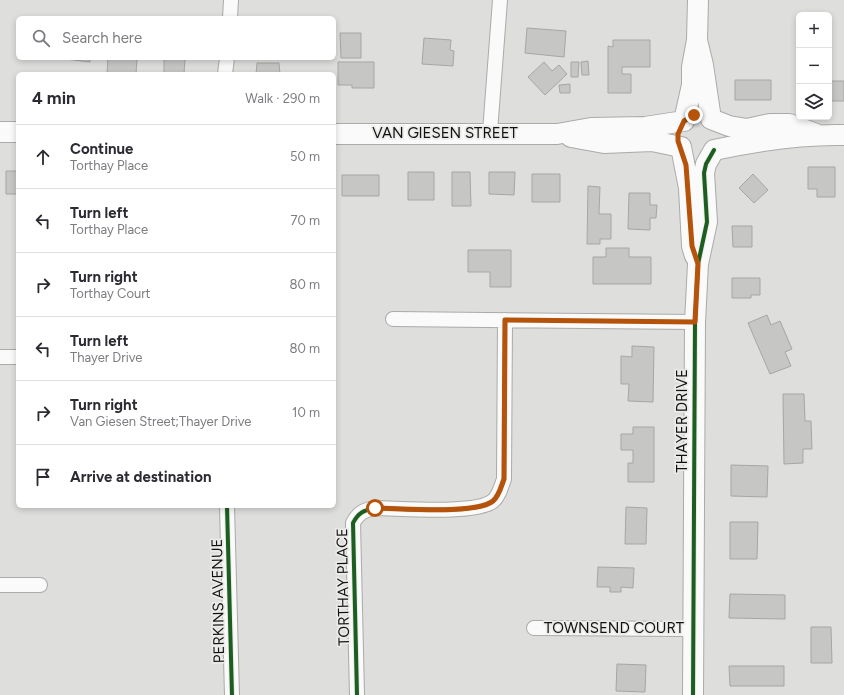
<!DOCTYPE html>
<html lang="en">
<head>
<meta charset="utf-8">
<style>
  :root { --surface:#fff; --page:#f7f7f7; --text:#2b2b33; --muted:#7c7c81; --line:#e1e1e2 }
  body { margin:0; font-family:Figtree,sans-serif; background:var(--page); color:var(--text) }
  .controls { position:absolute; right:12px; top:12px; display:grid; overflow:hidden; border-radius:6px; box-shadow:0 2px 6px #0003 }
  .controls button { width:36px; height:36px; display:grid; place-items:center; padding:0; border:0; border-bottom:1px solid var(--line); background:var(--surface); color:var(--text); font:20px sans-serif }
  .stop { position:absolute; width:12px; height:12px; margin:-9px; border:3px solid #b45309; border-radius:50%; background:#fff }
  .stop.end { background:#b45309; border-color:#fff; box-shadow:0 1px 4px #0008 }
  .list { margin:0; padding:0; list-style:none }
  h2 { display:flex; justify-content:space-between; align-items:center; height:52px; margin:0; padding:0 16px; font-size:17px }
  h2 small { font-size:13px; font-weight:400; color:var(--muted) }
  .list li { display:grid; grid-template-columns:26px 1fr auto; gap:12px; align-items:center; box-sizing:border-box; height:64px; padding:0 16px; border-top:1px solid var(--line) }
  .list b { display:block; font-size:15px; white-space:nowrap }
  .list p { margin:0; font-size:13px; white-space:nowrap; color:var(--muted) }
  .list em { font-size:13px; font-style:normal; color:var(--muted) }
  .icon { flex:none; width:22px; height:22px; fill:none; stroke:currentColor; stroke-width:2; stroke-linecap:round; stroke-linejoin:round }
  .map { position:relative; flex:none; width:844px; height:695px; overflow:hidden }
  .search { position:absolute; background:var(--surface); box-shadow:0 2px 6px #0003; left:16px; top:16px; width:320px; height:44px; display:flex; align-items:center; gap:10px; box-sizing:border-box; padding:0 14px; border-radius:6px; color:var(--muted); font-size:15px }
  .panel { position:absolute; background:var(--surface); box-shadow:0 2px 6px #0003; left:16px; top:72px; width:320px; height:436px; border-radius:6px }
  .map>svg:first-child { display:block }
  .building { fill:#c6c6c5; stroke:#a6a6a5 }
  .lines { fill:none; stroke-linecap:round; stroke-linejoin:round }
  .street-casing { stroke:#aaaaa9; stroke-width:16 }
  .secondary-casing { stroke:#aaaaa9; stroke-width:22 }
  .street { stroke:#fafafa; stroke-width:14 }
  .secondary { stroke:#fafafa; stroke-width:20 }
  .cycleway-casing { stroke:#ebece9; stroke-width:6 }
  .cycleway { stroke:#1b5e20; stroke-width:4 }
  .route { stroke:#b45309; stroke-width:5 }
  .labels { text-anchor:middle; stroke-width:3.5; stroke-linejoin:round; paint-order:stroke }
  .street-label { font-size:15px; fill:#101110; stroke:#ebece9 }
</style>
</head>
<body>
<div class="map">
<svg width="844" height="695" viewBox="0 0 844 695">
  <rect width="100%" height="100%" fill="#dededd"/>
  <path class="building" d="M527,28L566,31L564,57L525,53Z
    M340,33H361V58H341Z
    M424,38L451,40L450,50L454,51L453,66L422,64Z
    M613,40H650V67H622V74H631V93H608V46L613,47Z
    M57,58H90V62Z
    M108,58H137L136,74H107Z
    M164,58H185L184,74H164Z
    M588,61L589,75H582L581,62Z
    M338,62H374V88H352V85H338Z
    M544,62L552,71L559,65L567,74L545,95L528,77Z
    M571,62H579L578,77H571Z
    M257,63H279L280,74H256Z
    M735,80H771V100H735Z
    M829,81H844V101H829Z
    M570,84V93H560L559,85Z
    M808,167H835V197H817V189H808Z
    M6,171H18V194H6Z
    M408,172H434V200H408Z
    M452,172H470L471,206H452Z
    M489,172H515L514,195L489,194Z
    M532,174H560V202H532Z
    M753,174L768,190L754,203L739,188Z
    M342,175H379V196H342Z
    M588,186L600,187L599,214H611V239H600V244H587Z
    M629,193H650V205H657L656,218H650V230L628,229Z
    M732,226H752V247H733Z
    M606,248H629V257H651V284H593V257H606Z
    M468,250H511V287H490V272H468Z
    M732,278H760V295H751V298H732Z
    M767,315L771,325L780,321L792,349L785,352L791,366L770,374L748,323Z
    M632,346L654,347L653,402L628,401L629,384H621V356L632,357Z
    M783,394H804L805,421H811L812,449H803V463L784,464Z
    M633,427H654V482H628V463H633V450H621V434H633Z
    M731,465L768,466L767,497L731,496Z
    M626,507L647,508L646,544H625Z
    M730,522H758L757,559H730Z
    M598,567L634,568L633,588L621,587V592H610V587H597Z
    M730,594L785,595V619L729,618Z
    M811,627H831L832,663H811Z
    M617,664L646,665L645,692L616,691Z
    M729,666H784V686H730Z"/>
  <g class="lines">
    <g class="street-casing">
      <path id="street" d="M230,18L231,0
        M225,74L227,58
        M490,132L500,0
        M393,319L695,322
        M0,357H18
        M227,506L232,695
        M0,585H40
        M534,628L693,629
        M357,695L353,523C358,513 364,510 375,508C399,508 476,515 493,501C499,496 501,487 504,479L505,320"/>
    </g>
    <g class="secondary-casing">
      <path id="secondary" d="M697,40L703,65L711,119L729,126L747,129L770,124H789L816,134
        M684,121L692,85V67L697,40L698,0
        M0,132H18
        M334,134H557L591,128L645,127L684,121
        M571,137L604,143L652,141L681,147L689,188L692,246L695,256
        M714,150C756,141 800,134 844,135
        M693,695L695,322L698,264L707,222L704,173L706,164L714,150"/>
    </g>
    <use href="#street" class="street"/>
    <use href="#secondary" class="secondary"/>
    <g class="cycleway-casing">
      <path id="cycleway" d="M227,506L232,695
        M357,695L353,523C358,513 364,510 375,508C399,508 476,515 493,501C499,496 501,487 504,479L505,320
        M693,695L695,322L698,264L707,222L704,173L706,164L714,150"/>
    </g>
    <use href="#cycleway" class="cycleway"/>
  </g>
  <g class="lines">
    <path class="route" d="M375,508C399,508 476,515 493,501C499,496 501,487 504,479L505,320L695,322L698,264L692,246L686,165L678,141V134L684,121L694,115"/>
  </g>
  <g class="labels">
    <g class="street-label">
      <text x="445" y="138">VAN GIESEN STREET</text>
      <text transform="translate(682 421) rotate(-90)" y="5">THAYER DRIVE</text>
      <text transform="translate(343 587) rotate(-91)" y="5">TORTHAY PLACE</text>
      <text transform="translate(218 601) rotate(-91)" y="5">PERKINS AVENUE</text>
      <text x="614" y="633">TOWNSEND COURT</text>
    </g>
  </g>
</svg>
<div class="controls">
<button>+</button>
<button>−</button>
<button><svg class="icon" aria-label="layers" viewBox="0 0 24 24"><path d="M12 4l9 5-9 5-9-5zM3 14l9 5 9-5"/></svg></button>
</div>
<div class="stop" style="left:375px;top:508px"></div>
<div class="stop end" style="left:694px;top:115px"></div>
<div class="search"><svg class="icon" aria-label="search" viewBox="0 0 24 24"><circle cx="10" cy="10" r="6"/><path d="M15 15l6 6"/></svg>Search here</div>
<section class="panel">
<h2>4 min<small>Walk · 290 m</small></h2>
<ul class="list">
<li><svg class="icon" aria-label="ahead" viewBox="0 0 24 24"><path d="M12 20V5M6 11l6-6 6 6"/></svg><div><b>Continue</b><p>Torthay Place</p></div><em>50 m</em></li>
<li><svg class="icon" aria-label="left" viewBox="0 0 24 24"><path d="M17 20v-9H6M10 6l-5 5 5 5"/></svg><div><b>Turn left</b><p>Torthay Place</p></div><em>70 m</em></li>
<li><svg class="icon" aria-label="right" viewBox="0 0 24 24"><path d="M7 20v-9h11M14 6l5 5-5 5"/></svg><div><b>Turn right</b><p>Torthay Court</p></div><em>80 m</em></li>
<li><svg class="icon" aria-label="left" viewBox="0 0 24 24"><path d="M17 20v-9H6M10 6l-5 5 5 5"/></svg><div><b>Turn left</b><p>Thayer Drive</p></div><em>80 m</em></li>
<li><svg class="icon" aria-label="right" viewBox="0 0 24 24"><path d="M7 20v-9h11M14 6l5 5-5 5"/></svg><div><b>Turn right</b><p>Van Giesen Street;Thayer Drive</p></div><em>10 m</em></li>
<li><svg class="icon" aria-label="arrive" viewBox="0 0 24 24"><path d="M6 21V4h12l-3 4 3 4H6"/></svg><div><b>Arrive at destination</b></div></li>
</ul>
</section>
</div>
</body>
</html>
